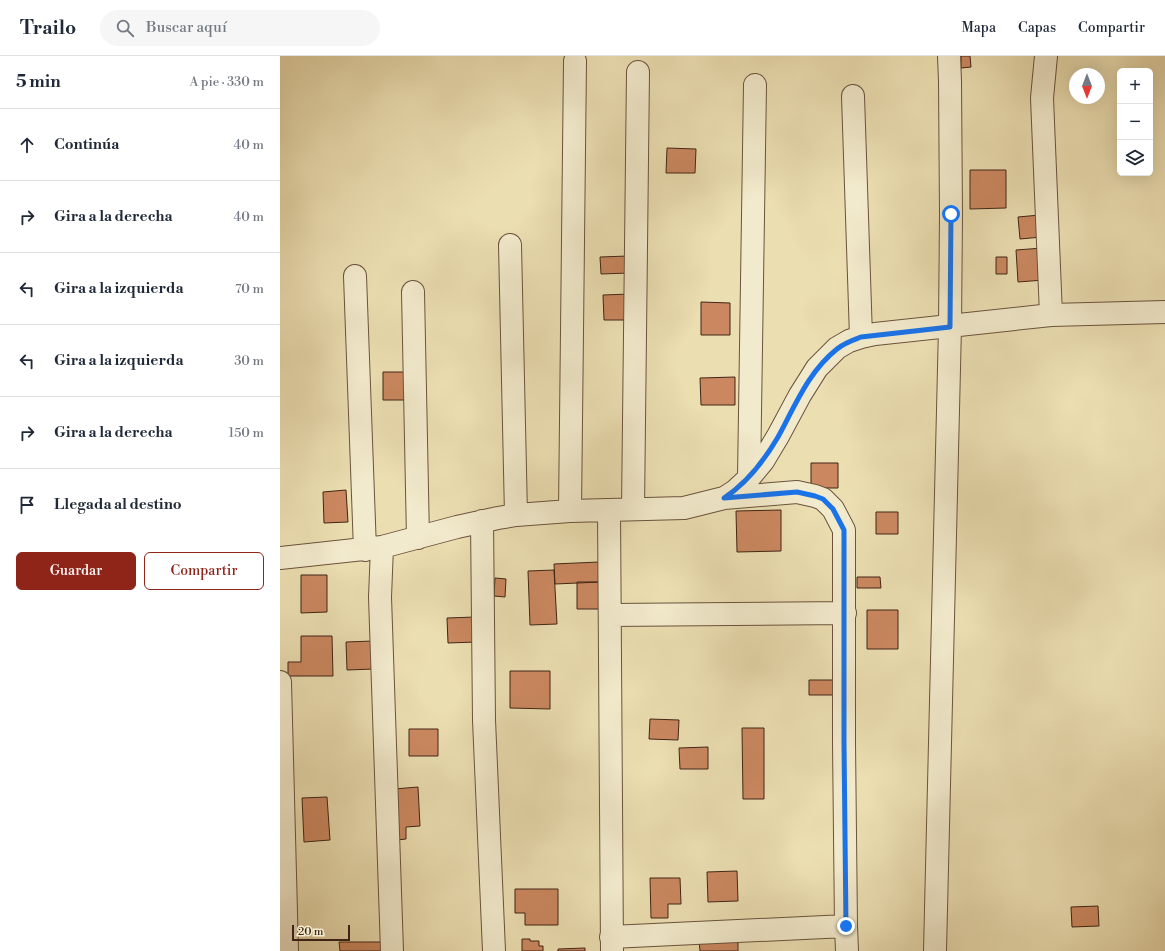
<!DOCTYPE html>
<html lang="es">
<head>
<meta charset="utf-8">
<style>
  :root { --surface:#fff; --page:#f6f6f7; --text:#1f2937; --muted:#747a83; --line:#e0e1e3; --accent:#8f2418 }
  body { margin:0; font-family:"Libre Bodoni",serif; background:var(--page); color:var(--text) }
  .controls { position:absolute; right:12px; top:12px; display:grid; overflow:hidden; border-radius:6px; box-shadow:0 4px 16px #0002 }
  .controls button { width:36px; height:36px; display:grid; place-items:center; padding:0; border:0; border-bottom:1px solid var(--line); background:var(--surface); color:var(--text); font:20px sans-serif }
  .compass { position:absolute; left:789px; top:12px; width:36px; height:36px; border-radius:50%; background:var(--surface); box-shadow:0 4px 16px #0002; rotate:180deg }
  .scale { position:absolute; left:12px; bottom:10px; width:58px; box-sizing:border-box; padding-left:4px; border:2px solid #402516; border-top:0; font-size:11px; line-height:14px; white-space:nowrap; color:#402516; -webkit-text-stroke:3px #f2eacc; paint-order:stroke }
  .stop { position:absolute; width:12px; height:12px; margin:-9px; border:3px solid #1a73e8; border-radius:50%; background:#fff }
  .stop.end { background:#1a73e8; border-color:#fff; box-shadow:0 1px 4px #0008 }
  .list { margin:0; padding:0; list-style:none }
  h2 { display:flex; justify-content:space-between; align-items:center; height:52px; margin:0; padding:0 16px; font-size:17px }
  h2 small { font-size:13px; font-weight:400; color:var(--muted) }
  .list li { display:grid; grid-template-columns:26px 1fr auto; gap:12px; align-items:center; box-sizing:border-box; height:72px; padding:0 16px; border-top:1px solid var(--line) }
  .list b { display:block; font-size:15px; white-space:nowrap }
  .list em { font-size:13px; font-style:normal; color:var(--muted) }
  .actions { display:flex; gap:8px; padding:12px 16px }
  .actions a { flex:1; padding:9px 0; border:1px solid var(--accent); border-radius:6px; text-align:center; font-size:14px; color:var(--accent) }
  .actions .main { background:var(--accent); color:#fff }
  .icon { flex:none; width:22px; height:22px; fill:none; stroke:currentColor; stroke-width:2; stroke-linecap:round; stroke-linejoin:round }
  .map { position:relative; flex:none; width:885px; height:895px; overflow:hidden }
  header { display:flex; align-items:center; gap:24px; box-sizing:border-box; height:56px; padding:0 20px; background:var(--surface); border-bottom:1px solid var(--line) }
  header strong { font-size:19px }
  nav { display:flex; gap:22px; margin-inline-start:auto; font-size:14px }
  .search { width:280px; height:36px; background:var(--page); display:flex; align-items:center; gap:10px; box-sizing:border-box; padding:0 14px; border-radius:22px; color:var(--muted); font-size:15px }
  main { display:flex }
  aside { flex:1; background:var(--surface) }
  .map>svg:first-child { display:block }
  .building { fill:#cb8860; stroke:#402516 }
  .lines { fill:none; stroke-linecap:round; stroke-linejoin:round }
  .minor-casing { stroke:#6b533d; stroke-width:24 }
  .minor { stroke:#f2eacc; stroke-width:22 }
  .route { stroke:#1a73e8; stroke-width:5 }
</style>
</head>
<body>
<header>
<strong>Trailo</strong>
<div class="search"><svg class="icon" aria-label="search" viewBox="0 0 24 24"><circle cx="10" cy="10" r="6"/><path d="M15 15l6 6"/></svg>Buscar aquí</div>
<nav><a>Mapa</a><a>Capas</a><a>Compartir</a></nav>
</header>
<main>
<aside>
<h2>5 min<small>A pie · 330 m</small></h2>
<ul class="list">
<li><svg class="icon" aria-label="ahead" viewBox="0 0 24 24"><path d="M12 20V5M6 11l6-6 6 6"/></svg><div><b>Continúa</b></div><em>40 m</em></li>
<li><svg class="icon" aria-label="right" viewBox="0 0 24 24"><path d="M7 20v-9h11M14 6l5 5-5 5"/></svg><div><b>Gira a la derecha</b></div><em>40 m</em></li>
<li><svg class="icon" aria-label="left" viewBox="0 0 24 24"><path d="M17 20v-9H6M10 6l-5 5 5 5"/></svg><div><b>Gira a la izquierda</b></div><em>70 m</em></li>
<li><svg class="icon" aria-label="left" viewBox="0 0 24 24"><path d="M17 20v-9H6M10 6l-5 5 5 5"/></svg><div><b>Gira a la izquierda</b></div><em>30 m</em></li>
<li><svg class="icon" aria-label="right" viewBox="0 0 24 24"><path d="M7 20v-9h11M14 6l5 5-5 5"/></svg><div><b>Gira a la derecha</b></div><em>150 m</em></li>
<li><svg class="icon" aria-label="arrive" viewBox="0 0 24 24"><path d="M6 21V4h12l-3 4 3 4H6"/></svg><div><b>Llegada al destino</b></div></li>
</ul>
<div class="actions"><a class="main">Guardar</a><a>Compartir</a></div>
</aside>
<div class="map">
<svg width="885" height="895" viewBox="0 0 885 895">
  <rect width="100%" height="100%" fill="#ebdeb1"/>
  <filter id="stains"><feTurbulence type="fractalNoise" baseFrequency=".005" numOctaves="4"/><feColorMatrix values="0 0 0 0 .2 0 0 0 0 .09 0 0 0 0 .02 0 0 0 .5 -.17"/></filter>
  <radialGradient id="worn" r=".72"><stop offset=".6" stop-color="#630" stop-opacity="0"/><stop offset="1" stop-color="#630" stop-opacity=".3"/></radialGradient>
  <path class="building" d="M681,0H690L691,11L681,12Z
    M387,92L416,93L415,117H386Z
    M690,114H726V152L690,153Z
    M760,159L762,181L740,183L738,161Z
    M763,192L764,224L738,226L736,194Z
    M348,200L349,217L321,218L320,201Z
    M716,201H727V218H716Z
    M350,238L351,264H324L323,239Z
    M421,246L450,247V279H421Z
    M103,316H132V344H103Z
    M455,321V349H421L420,322Z
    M531,407H558V432H531Z
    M66,434L68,466L44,467L43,436Z
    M501,454V495L457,496L456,455Z
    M596,456H618V478H596Z
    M319,506L320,526L275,528L274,508Z
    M274,514L277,568L250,569L248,515Z
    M21,519H47V556L21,557Z
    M577,521H600L601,532H577Z
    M215,522L226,523L225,541L214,540Z
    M297,526H320V553H297Z
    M587,554H618V593H587Z
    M195,561L196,586L168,587L167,562Z
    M21,580H52L53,620H8V606H21Z
    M93,585L94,613L67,614L66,586Z
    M230,615H270V653L230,652Z
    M529,624H557V639H529Z
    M370,663L399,664L398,684L369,683Z
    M462,672H484V743H463Z
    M129,673H158V700H129Z
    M428,691V713H400L399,692Z
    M138,731L140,770L126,771V783L117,784L114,733Z
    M47,741L50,784L24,786L22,742Z
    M457,815L458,845L428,846L427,816Z
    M370,822H400L401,848H388V862H371Z
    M235,833H278V869H245V857H235Z
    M818,850L819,870L792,871L791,851Z
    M242,883H250V885H259V890H263V895H242Z
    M458,883V895H420L419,885Z
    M59,886H102V895H60Z
    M305,892V895H278V893Z"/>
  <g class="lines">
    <g class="minor-casing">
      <path id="minor" d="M766,0L762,42L771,259
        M573,40L581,281
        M230,189L236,459
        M75,220L85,494
        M133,236L138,482
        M469,422L475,29
        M353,453L358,16
        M290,455L295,5
        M329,455L332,895
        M202,465L204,664L214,895
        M102,491L100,541L112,895
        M0,502L102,491L177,471L218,462L236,459L290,455L404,452L444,442L455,435L469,422L483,405L498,380L520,339L537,312L557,292L569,285L581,281L595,278L771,259L885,256
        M330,559L565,557
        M0,626L7,895
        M566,870L567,895
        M331,881L566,870L564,687V474L553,453L543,443L535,440L517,436L444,442
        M655,895L670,271L671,158L670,25L669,0"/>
    </g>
    <use href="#minor" class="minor"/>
  </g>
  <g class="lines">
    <path class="route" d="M566,870L564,687V474L553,453L543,443L535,440L517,436L444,442C467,427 484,405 498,381C515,350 528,316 557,293C564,287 573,284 581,281L670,271L671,158"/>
  </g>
  <rect width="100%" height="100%" filter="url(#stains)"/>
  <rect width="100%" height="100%" fill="url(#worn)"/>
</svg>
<div class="controls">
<button>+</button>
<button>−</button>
<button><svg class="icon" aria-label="layers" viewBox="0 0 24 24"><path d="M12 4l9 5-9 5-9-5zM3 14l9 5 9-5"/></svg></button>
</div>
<svg class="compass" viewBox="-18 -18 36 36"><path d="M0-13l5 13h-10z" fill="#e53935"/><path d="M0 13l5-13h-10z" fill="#747a83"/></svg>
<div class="scale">20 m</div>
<div class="stop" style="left:671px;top:158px"></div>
<div class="stop end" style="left:566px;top:870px"></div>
</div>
</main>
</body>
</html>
